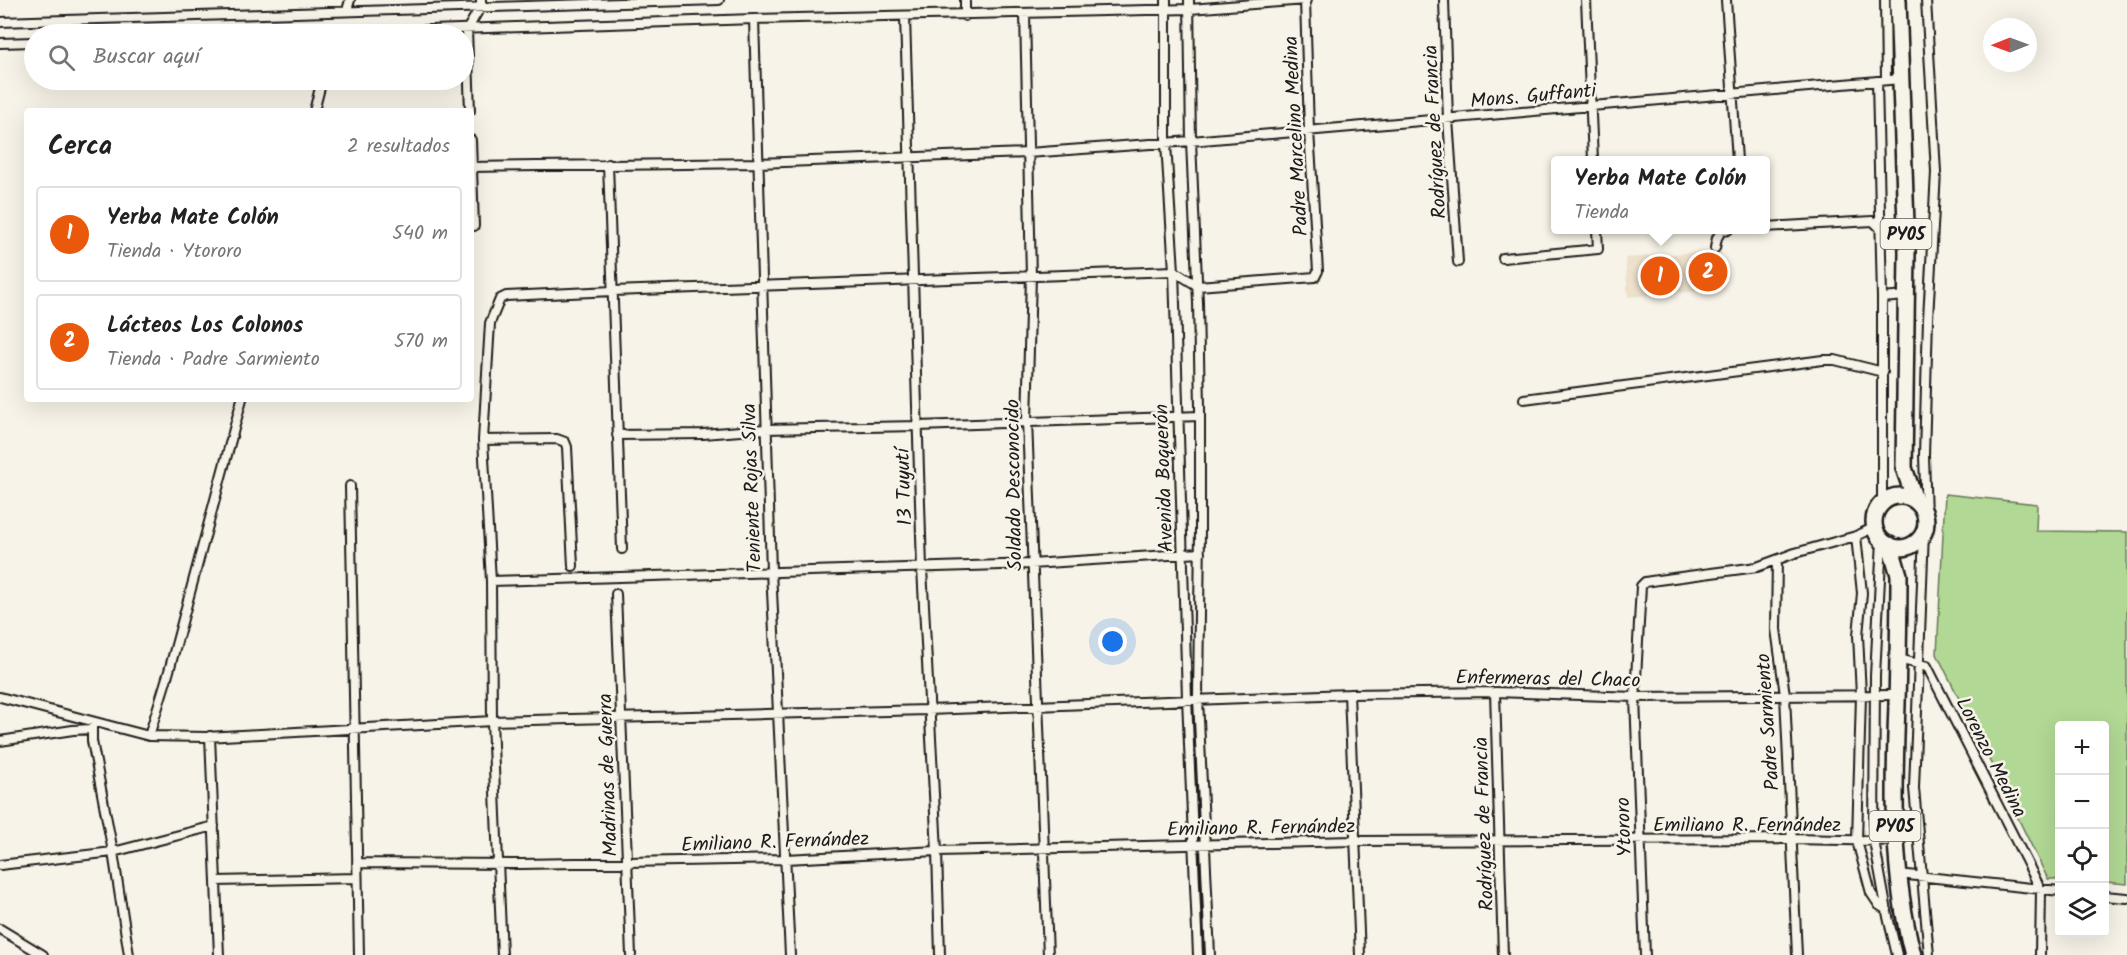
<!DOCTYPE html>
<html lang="es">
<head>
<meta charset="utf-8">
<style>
  :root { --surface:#fff; --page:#f2f2f2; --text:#222; --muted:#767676; --line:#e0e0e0; --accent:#ea580c }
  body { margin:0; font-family:Kalam,sans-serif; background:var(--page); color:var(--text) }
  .controls { position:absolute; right:18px; bottom:18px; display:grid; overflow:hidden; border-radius:6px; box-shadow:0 6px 24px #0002 }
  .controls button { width:54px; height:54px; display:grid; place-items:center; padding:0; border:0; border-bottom:2px solid var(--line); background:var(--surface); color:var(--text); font:30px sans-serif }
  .compass { position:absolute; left:1983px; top:18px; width:54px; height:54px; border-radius:50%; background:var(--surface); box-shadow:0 6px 24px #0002; rotate:269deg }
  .you { position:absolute; left:1113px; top:642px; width:21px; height:21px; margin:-15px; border:4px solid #fff; border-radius:50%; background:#1a73e8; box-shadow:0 0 0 9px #1a73e833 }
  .badge { display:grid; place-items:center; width:39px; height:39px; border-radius:50%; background:var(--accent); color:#fff; font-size:20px; font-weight:700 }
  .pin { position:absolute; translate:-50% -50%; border:3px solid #fff; box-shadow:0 2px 6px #0006 }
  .popup { position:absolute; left:1551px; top:156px; width:219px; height:78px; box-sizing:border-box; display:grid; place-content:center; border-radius:6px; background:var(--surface); filter:drop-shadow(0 2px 4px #0005); font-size:20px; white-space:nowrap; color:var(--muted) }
  .popup b { font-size:22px; color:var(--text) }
  .popup::after { content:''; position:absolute; left:50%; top:100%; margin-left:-12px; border:12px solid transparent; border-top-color:var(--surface) }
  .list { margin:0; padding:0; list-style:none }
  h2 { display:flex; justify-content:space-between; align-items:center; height:78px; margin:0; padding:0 24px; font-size:26px }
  h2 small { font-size:20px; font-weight:400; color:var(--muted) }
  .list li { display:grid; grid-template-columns:39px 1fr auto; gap:18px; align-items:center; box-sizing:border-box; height:96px; margin:0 12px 12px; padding:0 12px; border:2px solid var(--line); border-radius:6px }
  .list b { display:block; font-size:22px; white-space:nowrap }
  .list p { margin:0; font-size:20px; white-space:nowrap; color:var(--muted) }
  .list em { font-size:20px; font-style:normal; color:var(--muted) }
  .icon { flex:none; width:33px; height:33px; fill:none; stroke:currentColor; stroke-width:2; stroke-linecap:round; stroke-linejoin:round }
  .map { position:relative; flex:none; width:2127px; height:955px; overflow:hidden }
  .search { position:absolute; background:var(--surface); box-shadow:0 6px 24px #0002; left:24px; top:24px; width:450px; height:66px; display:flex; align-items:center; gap:15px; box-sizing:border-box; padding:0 21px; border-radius:33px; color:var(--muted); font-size:22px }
  .panel { position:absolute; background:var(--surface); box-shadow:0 6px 24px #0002; left:24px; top:108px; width:450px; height:294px; border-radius:6px }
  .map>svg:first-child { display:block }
  .built { fill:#ede1cc }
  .green { fill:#b1d894; stroke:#667a58; stroke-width:1.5 }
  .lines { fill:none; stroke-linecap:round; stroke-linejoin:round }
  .street-casing { stroke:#1c1c1c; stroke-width:12 }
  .highway-casing { stroke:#1c1c1c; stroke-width:20 }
  .street { stroke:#f7f3e8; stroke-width:8 }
  .highway { stroke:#f7f3e8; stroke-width:15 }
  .labels { text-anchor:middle; stroke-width:5; stroke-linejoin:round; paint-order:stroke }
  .shield { fill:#f7f3e8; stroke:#5e5c59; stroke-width:1.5 }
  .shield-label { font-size:18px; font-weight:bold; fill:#1c1c1c }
  .street-label { font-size:20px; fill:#1c1c1c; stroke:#f7f3e8 }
</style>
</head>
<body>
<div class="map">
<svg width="2127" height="955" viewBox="0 0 2127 955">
  <rect width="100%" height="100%" fill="#f7f3e8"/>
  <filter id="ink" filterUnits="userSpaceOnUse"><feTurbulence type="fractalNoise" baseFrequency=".0167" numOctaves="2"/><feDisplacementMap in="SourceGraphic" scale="12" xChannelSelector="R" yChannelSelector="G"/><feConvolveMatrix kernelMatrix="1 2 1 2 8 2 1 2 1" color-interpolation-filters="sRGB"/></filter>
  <g filter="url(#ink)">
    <path class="built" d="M1721,250L1724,289L1628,297L1625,258Z"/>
    <path class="green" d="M1945,494L2037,504L2036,531L2127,532V884L2105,882L2104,726H2060L2059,879H2048L1937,654Z"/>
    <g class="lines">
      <g class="street-casing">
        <path id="street" d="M965,0V16
          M1166,0V143L1174,271L1187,698L1198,955
          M1189,0L1191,141L1198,303L1200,407V529L1198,698L1210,955
          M1444,0L1448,119L1458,262
          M1586,0L1593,160
          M1726,0L1737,160
          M1885,0L1886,80
          M348,7L350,0
          M1025,14L1031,276L1027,421L1048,955
          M905,17L922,568L937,851L940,955
          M754,19L771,571L790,955
          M0,22L719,0
          M314,34L754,19L1190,9L1306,0
          M0,43L34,42
          M1877,81L1882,298V503
          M314,111L322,80
          M470,111L467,30L481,6V0
          M471,140L474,226
          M608,164L622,549
          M471,167L758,163L1028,153L1191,141L1901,79
          M1765,227L1873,221L1879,227
          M1715,248L1717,238L1721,231L1728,230
          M1503,258L1598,249L1597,230
          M1882,298L1906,296
          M1524,399L1823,360H1835L1883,372
          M617,435L703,434L765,429L918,426L1200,416
          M483,440L557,439L565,442L567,447L573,566
          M350,486L359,955
          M1926,517L1924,455L1928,319L1936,172L1926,0
          M1924,532L1914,788L1929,955
          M1856,536L1862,593L1858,635L1861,695L1857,841L1871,893L1879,905L1887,910
          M1882,540L1875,676L1874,841L1888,917L1897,955
          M1777,560L1776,629L1785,695L1797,955
          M491,581L1031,564L1200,553
          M616,594L631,955
          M1898,659L1927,666L2041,890L2040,955
          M1495,692L1503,955
          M1349,694L1360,955
          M0,697L149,736L206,737L492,721L491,581L483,440L490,323L500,299L506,296L613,291L1174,271L1198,286L1315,277L1318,271L1309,131L1305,0
          M92,722V741L113,852L129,955
          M149,736L169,671L242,399
          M210,736L219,955
          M0,741L73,730L91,729
          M357,863L522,864L786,859L937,851L1354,841L1791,839L1895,841
          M0,865L113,852L214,826
          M1898,874L2060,891
          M216,881L357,878
          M2104,896L2127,898
          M0,929L43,955
          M502,955L492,721L928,710L1349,694L1495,692L1635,697L1897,695
          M1645,955L1635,697L1641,586L1645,582L1658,580L1757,567L1795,553L1856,536L1875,527"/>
      </g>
      <g class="highway-casing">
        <path id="highway" d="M1898,0L1907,252L1904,468L1915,500
          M1874 522a26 26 0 1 1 52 0a26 26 0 1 1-52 0Z
          M1890,545L1899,575C1899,618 1898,661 1897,704C1894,789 1891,872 1913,955"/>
      </g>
      <use href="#street" class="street"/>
      <use href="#highway" class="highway"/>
    </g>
  </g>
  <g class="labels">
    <g class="shield">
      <rect x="1880.5" y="219" width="51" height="30" rx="4.5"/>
      <rect x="1869.5" y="811" width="51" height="30" rx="4.5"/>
    </g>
    <g class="shield-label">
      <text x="1906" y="240">PY05</text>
      <text x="1895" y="832">PY05</text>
    </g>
    <g class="street-label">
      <text transform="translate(1533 95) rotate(-5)" y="7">Mons. Guffanti</text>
      <text transform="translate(1434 132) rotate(-93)" y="7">Rodríguez de Francia</text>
      <text transform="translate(1295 136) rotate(-93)" y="7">Padre Marcelino Medina</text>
      <text transform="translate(1163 478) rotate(-92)" y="7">Avenida Boquerón</text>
      <text transform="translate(1013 485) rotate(-91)" y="7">Soldado Desconocido</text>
      <text transform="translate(903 487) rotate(-92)" y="7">13 Tuyutí</text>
      <text transform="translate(751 488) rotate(-92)" y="7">Teniente Rojas Silva</text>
      <text transform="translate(1548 678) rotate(1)" y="7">Enfermeras del Chaco</text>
      <text transform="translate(1767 722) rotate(-94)" y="7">Padre Sarmiento</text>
      <text transform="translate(1992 757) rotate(63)" y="7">Lorenzo Medina</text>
      <text transform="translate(607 775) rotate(-92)" y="7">Madrinas de Guerra</text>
      <text transform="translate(1483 824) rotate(-92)" y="7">Rodríguez de Francia</text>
      <text x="1747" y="831">Emiliano R. Fernández</text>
      <text transform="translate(1261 827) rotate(-1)" y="7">Emiliano R. Fernández</text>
      <text transform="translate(1623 827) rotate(-92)" y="7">Ytororo</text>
      <text transform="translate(775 841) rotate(-2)" y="7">Emiliano R. Fernández</text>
    </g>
  </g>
</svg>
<div class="controls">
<button>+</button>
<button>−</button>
<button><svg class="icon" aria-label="locate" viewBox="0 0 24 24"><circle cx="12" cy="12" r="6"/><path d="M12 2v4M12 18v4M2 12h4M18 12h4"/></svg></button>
<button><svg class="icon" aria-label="layers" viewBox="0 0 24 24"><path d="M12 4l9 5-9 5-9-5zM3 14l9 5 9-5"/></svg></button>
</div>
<svg class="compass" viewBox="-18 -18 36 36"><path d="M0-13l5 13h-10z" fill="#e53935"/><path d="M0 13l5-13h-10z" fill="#767676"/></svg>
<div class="you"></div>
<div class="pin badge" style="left:1660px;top:276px">1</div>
<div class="popup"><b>Yerba Mate Colón</b>Tienda</div>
<div class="pin badge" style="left:1708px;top:272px">2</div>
<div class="search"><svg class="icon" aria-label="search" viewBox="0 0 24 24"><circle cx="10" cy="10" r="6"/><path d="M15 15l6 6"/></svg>Buscar aquí</div>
<section class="panel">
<h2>Cerca<small>2 resultados</small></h2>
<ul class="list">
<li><span class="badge">1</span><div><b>Yerba Mate Colón</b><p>Tienda · Ytororo</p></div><em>540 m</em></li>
<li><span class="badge">2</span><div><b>Lácteos Los Colonos</b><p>Tienda · Padre Sarmiento</p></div><em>570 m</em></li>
</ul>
</section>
</div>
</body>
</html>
